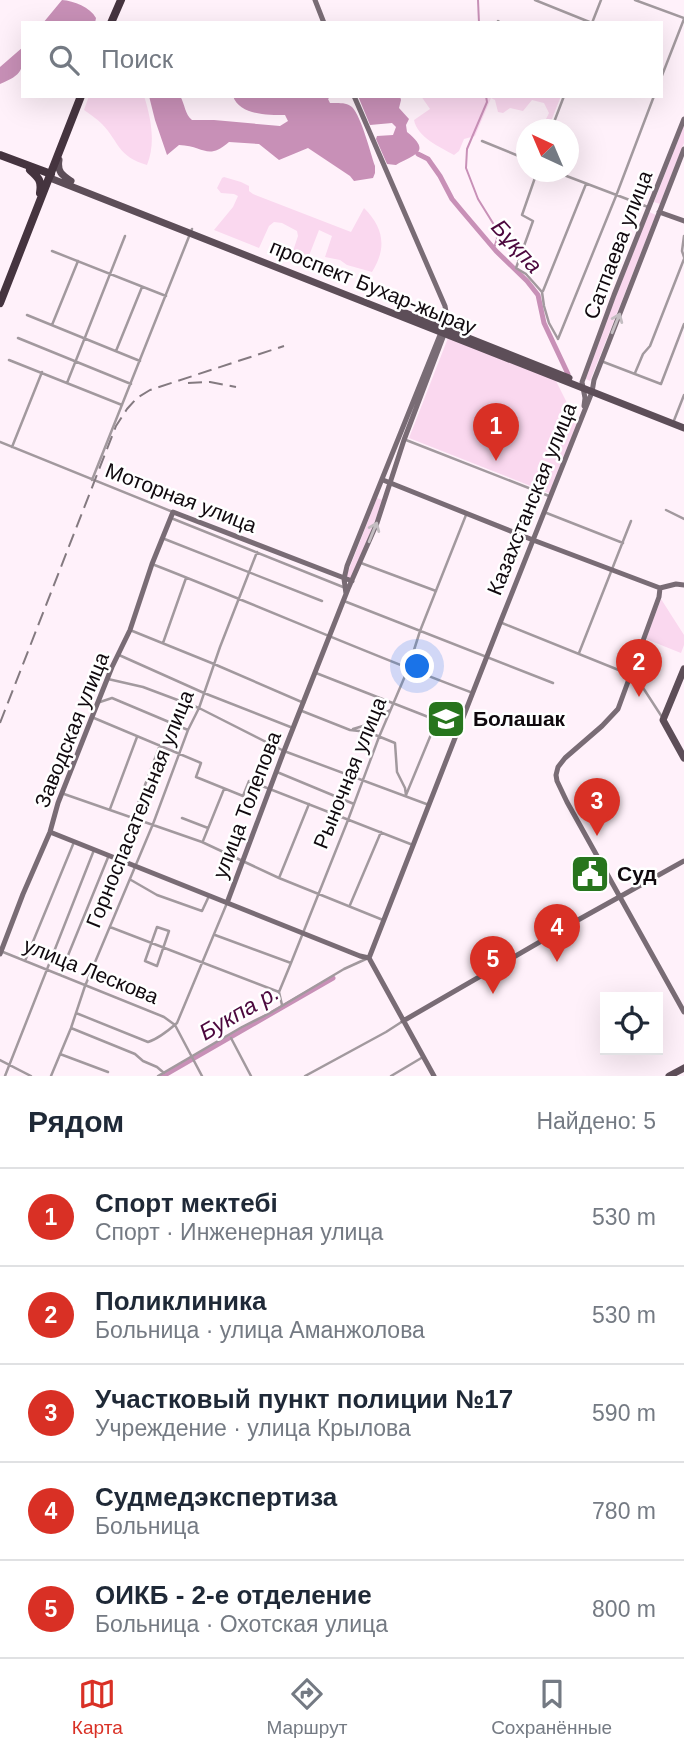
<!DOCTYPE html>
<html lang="ru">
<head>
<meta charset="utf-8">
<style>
  :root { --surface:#fff; --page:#f6f6f7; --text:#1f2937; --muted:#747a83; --line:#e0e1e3; --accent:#d93025 }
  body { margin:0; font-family:Arial,sans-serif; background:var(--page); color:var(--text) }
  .controls { position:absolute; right:21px; bottom:21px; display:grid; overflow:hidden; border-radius:0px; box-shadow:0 7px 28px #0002 }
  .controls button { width:63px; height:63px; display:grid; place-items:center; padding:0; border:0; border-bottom:2px solid var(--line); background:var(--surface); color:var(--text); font:35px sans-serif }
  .compass { position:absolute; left:516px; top:119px; width:63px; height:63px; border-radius:50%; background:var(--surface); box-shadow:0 7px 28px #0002; rotate:316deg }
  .you { position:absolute; left:418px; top:667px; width:24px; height:24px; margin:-18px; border:5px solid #fff; border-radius:50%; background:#1a73e8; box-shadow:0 0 0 10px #1a73e833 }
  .badge { display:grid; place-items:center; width:46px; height:46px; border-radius:50%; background:var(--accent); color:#fff; font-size:23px; font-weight:700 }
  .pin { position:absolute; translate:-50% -58px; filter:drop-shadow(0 2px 4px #0008) }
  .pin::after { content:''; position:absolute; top:37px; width:24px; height:21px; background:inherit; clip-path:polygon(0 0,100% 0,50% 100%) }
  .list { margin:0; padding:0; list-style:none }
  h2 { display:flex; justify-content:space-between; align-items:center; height:91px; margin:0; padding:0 28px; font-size:30px }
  h2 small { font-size:23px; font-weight:400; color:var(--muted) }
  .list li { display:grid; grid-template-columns:46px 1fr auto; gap:21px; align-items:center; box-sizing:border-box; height:98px; padding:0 28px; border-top:2px solid var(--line) }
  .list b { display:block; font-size:26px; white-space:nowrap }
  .list p { margin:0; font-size:23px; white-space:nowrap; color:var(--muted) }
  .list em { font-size:23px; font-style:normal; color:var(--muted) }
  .icon { flex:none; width:38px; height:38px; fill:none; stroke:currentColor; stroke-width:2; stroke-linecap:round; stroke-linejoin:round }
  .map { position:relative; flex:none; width:684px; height:1076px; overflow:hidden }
  .search { position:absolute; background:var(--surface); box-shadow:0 7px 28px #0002; left:21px; right:21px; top:21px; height:77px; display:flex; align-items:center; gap:18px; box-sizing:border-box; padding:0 24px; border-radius:0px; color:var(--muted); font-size:26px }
  .sheet { height:581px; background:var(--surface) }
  nav { display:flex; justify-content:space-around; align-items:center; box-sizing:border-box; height:98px; border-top:2px solid var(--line); background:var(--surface); font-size:19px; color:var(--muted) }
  nav a { display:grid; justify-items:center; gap:4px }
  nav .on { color:var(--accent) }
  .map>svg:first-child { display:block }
  .green { fill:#fad8ef }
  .water { fill:#c890b7 }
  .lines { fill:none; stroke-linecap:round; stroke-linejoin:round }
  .stream { stroke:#c890b7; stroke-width:2 }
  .river { stroke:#c890b7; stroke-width:5 }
  .street { stroke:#a2999e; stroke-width:2.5 }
  .secondary { stroke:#796c75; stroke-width:5 }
  .primary { stroke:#5d4e58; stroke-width:7 }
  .highway { stroke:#45343f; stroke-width:8 }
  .rail { stroke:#847a80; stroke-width:2; stroke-dasharray:14 7; stroke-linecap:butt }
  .oneway { stroke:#c3bdc1 }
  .labels { text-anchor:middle; stroke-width:5; stroke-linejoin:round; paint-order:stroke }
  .street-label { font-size:21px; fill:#10090e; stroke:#fff }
  .poi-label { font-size:21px; font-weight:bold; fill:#10090e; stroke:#fff; text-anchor:start }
  .water-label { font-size:23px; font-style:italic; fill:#4c083e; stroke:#fff }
</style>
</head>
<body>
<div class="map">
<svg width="684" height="1076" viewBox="0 0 684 1076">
  <rect width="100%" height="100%" fill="#fff1fa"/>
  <path class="green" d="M89,96H144C151,118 156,143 147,165C117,156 120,143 102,124C97,119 90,114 84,110Z
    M421,96H561L549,126L544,123L549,113L544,103L532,100L523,111L510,108L503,113L498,112L495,100L491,98L475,136L464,139L459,151L454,155C440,147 417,137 414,120L430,109Z
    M684,125V143L660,204L654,202Z
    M224,177L241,182L249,186V191L253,194L351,232L364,208C384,228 387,248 372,272L347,265L340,260L325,257L332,236L319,230L305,266L290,260L298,236L297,231L282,223L274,222L269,226L259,248L214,230L233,207L238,196L234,194L221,193L217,188L222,178Z
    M649,212L656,215L590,381L584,378Z
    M448,338L555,379L578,425L551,494L409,438Z
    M377,498L383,500L352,579L346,577Z
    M661,599L684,635V645L681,653L646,639Z"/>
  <path class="water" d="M62,0C74,1 90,7 96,18L95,23H43Z
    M23,47C23,71 23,74 0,84V67Z
    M149,96H180C185,104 185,115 192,120H214L280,126L288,121L285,115C268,115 239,115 233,96H331L328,99L330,103C337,103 347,102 352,107C362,118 370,152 375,166V173L373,178L354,181L350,176L308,148L279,160L259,144L229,142C207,161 205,146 179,145L167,155L155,120Z
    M358,96H400L401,100L399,108L409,119L406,125L407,132C433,153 413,154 396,165L387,164L376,139L377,136L393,135L396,127L392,123L370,125Z"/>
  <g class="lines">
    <path class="stream" d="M478,0L479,23
      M486,96L487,102L467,149L466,168L478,199L496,228L497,239L494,248"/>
    <path class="river" d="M418,154L428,159L440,176L452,199L462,211L496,251L527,281L538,295L544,323L568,374
      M163,1076L333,978"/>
    <path class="street" d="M535,0L592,23
      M635,0L684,18
      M498,21L501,23
      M592,23L601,0
      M661,78L684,19
      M551,130L564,96
      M482,141L526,159
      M537,172L522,215L533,221L516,268L526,274L542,292L544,306L549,323L558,339
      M556,172L648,207
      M684,236L682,251L684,257
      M52,251L166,296
      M543,291L586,184
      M27,315L140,361
      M52,325L78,261
      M18,338L131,384
      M558,339L616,196L654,96
      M116,351L142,287
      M9,360L122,405
      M601,361L661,384L684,324
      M635,373L643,354L650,346L684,259
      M67,383L125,236
      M673,423L684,395
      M406,440L549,496
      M0,442L173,512
      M12,447L42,372
      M92,480L192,229
      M666,510L684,519
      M544,512L623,543
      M171,518L343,587
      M162,538L322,601
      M361,563L436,591
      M152,564C260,606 365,653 473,693
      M344,601L553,683
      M502,623L636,677L662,717
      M130,630L214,664L304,703
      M163,643L186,578
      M579,653L631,521
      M119,655L204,693L293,728
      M316,673L459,729
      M108,679L143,687L199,708L284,751L429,805
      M100,702L112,698L188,730
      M302,711L350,730L368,732L395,743L397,772L405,788L406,795L437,720
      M94,718L201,763L196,777L243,796L249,781L413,845
      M353,729L363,726L390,710
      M277,772L354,804
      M64,794L202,842L279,878L383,920
      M110,809L137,737
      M133,817L160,745
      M182,818L208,828
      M203,841L224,789
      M279,878L309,804
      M131,880L157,895L202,911L209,896
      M350,905L381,832
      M110,927L279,992
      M157,927L169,931L157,966L145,961Z
      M215,935L291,963
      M3,952L164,1017L175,1025L202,1076
      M25,961L74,842
      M60,975L109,855
      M282,1005L279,992L291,963L348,820L379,737L408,669L420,631L466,515
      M76,1013L148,1042C158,1039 169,1030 177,1023L227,903
      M71,1028L135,1054L143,1061L157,1067L164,1073
      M231,1038L251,1076
      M60,1054L108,1072
      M0,1060L31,1076
      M5,1076L94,850
      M51,1076L71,1028L85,986L153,824L188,730L199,708L220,647L257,552
      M158,1076L242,1027L270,1013L344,969L366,959
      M305,1076L386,1032L403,1021
      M391,1076L423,1057"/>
    <path class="secondary" d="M315,0L324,23
      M659,212L684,221
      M584,406L585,398L582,382L614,295L684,119
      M383,480L533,540L660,588
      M660,588L659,597L618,709L602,726L565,758L558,767L556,775L557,781L567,802L684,1012
      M660,588L676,584L684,585
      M346,594L344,579L347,566L442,330
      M50,832L360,956L369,958
      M227,903L284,751L348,589L377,523L404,440L448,324L445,306L354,96
      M0,954L23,894L50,832L58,803L92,717L112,667L130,630L152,564L173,512L352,581
      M369,958L500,623L588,402L592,392L594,380L684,149
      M369,958L434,1076
      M403,1021L569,925L684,861"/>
    <path class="primary" d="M59,160C57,172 62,175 71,181
      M50,178L684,428
      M398,310L569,378
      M684,669L663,720L684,758
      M669,1076L684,1068"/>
    <path class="highway" d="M111,23L121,0
      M0,155L51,174
      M30,170C39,178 42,181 40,193
      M0,303L81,96"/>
    <path class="rail" d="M188,383L210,382L236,387
      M0,723L116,426L127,409L137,398L150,390L284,346"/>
  </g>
  <defs><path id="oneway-shaft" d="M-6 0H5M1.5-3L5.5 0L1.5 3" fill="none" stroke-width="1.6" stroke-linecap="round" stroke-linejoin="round" transform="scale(1.75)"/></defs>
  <g class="oneway">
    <use href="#oneway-shaft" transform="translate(616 323) rotate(-68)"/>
    <use href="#oneway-shaft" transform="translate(373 532) rotate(-68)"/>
  </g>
  <defs>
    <g id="university-square" transform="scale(2.0125)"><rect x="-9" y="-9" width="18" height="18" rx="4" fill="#27751d" stroke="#fff"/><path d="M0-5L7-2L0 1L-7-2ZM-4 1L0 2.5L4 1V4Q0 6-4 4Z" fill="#fff"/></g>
    <g id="civic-square" transform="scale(2.0125)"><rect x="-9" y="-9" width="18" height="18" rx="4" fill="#27751d" stroke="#fff"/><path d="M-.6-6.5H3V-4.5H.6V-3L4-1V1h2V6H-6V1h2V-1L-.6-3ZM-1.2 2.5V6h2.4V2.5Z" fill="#fff"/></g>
  </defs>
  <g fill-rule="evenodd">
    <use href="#university-square" x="446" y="719"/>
    <use href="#civic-square" x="590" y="874"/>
  </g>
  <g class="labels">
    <g class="street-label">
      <text transform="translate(618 245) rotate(-69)" y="7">Сатпаева улица</text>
      <text transform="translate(373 287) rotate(22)" y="7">проспект Бухар-жырау</text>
      <text transform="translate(181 498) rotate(21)" y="7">Моторная улица</text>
      <text transform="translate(532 499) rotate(-68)" y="7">Казахстанская улица</text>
      <text transform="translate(72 730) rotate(-68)" y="7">Заводская улица</text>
      <text transform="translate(350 773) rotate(-68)" y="7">Рыночная улица</text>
      <text transform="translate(247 805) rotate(-69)" y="7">улица Толепова</text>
      <text transform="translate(140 809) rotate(-68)" y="7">Горноспасательная улица</text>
      <text transform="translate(91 971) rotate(22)" y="7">улица Лескова</text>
    </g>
    <g class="poi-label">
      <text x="473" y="726">Болашак</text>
      <text x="617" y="881">Суд</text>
    </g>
    <g class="water-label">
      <text transform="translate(517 246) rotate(48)" y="8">Бұқпа</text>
      <text transform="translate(239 1012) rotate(-30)" y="8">Букпа р.</text>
    </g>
  </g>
</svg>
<div class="controls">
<button><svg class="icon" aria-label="locate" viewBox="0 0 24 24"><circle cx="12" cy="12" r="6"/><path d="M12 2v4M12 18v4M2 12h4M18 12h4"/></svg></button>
</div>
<svg class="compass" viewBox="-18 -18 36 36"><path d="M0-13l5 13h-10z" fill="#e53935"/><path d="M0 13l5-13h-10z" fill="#747a83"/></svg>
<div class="you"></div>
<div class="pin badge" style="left:496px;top:461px">1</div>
<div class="pin badge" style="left:639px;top:697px">2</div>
<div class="pin badge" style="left:597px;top:836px">3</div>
<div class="pin badge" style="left:557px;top:962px">4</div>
<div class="pin badge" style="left:493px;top:994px">5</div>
<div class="search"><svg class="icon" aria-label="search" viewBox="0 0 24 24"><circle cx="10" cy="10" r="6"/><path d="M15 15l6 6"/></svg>Поиск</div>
</div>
<section class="sheet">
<h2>Рядом<small>Найдено: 5</small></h2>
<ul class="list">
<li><span class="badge">1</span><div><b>Спорт мектебі</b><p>Спорт · Инженерная улица</p></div><em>530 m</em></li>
<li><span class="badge">2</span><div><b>Поликлиника</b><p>Больница · улица Аманжолова</p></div><em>530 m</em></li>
<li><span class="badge">3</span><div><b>Участковый пункт полиции №17</b><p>Учреждение · улица Крылова</p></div><em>590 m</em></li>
<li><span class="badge">4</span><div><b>Судмедэкспертиза</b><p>Больница</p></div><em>780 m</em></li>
<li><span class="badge">5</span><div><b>ОИКБ - 2-е отделение</b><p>Больница · Охотская улица</p></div><em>800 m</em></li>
</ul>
</section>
<nav>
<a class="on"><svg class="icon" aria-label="map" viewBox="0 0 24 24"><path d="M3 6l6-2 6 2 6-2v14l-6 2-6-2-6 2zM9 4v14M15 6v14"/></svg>Карта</a>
<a><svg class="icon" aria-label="directions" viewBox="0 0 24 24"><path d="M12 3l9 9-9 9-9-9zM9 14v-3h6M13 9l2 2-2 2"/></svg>Маршрут</a>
<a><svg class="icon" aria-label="saved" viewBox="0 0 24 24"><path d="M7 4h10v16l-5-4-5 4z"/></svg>Сохранённые</a>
</nav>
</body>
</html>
